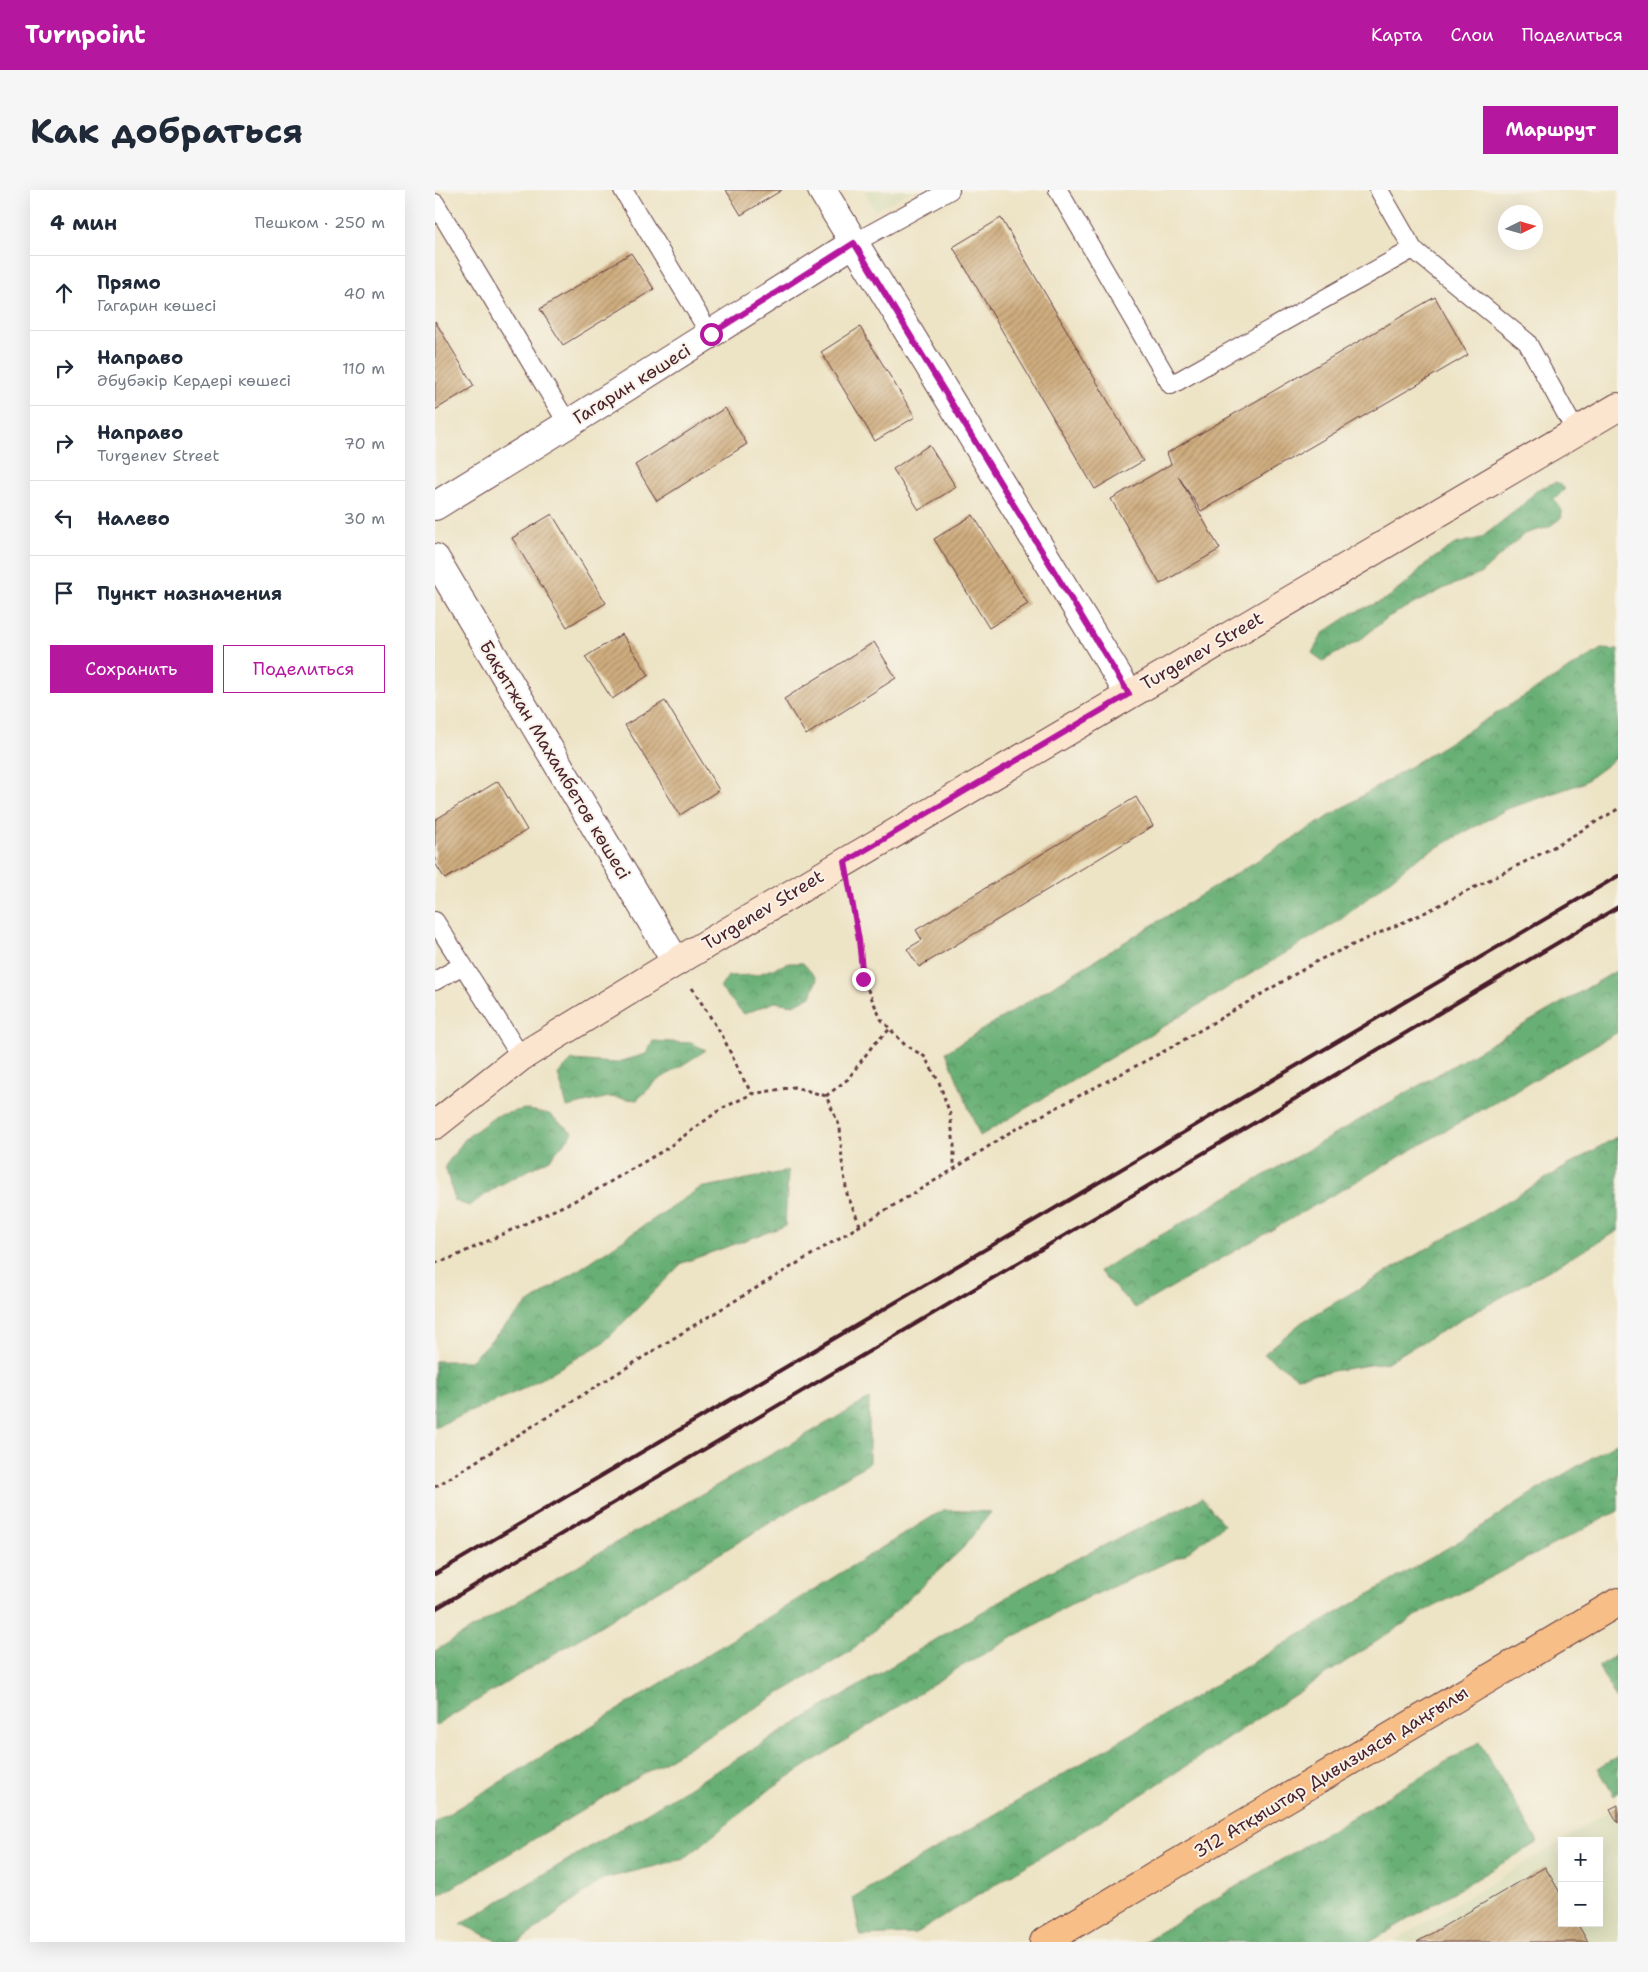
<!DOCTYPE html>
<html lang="ru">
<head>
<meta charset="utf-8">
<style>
  :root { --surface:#fff; --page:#f6f6f7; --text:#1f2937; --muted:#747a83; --line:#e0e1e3; --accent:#b5179e }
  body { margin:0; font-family:"Shantell Sans",sans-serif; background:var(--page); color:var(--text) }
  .controls { position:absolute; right:15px; bottom:15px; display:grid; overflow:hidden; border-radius:0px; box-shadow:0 5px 20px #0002 }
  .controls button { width:45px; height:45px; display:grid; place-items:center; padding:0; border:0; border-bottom:1px solid var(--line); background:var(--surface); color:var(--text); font:25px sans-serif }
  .compass { position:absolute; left:1063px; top:15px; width:45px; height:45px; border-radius:50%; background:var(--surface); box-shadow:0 5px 20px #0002; rotate:85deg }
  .stop { position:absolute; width:15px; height:15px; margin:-11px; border:4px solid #b5179e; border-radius:50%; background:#fff }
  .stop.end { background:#b5179e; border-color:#fff; box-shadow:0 1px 5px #0008 }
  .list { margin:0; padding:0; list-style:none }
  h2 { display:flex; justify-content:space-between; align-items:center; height:65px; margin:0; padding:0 20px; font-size:21px }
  h2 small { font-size:16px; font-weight:400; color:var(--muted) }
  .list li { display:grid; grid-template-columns:32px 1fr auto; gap:15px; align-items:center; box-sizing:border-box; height:75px; padding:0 20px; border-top:1px solid var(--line) }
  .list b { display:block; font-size:19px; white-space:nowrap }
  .list p { margin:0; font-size:16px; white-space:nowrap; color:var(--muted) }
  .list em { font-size:16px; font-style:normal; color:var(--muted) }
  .actions { display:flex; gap:10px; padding:15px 20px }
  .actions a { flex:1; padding:11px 0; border:1px solid var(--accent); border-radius:0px; text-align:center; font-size:18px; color:var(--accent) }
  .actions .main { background:var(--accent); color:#fff }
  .icon { flex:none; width:28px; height:28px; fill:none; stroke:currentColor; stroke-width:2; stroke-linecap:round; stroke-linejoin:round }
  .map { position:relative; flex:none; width:1183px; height:1752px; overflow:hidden; border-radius:0px }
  header { display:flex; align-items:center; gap:30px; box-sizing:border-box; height:70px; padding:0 25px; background:var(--accent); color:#fff }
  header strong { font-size:24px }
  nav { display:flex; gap:28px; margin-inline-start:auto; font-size:18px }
  .intro { display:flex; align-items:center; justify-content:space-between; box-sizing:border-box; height:120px; padding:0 30px }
  h1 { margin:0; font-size:35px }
  .button { padding:12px 22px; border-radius:0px; background:var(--accent); color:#fff; font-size:18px; font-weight:700 }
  main { display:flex; gap:30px; padding:0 30px }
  aside { flex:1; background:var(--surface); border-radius:0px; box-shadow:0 5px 20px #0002 }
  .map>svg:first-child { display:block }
  .built { fill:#dcdebc }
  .forest { fill:url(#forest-crowns); stroke:#586750 }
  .building { fill:url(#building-hatch) }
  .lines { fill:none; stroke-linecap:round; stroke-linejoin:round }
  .lane-casing { stroke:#623c42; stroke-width:20 }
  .street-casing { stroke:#623c42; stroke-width:30 }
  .secondary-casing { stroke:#623c42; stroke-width:30 }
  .highway-casing { stroke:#623c42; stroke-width:30 }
  .path { stroke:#623c42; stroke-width:3; stroke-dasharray:4 4; stroke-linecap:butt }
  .lane { stroke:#fff; stroke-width:18 }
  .street { stroke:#fff; stroke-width:28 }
  .secondary { stroke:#fce5cf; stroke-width:28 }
  .highway { stroke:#f7be87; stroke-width:28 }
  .rail { stroke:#4a1f2b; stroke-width:4 }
  .route { stroke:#b5179e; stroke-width:6 }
  .labels { text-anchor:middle; stroke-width:4; stroke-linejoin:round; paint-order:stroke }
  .street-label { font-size:18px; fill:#4a1f2b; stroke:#f7f3e8 }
</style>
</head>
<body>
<header>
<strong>Turnpoint</strong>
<nav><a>Карта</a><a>Слои</a><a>Поделиться</a></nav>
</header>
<div class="intro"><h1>Как добраться</h1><a class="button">Маршрут</a></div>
<main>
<aside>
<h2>4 мин<small>Пешком · 250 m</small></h2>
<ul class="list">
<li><svg class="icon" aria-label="ahead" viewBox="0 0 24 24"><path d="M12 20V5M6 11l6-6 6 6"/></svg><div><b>Прямо</b><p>Гагарин көшесі</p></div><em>40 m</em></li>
<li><svg class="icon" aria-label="right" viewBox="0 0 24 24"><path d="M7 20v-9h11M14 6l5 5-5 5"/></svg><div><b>Направо</b><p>Әбубәкір Кердері көшесі</p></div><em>110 m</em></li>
<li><svg class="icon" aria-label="right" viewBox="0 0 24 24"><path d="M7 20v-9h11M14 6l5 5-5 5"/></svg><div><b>Направо</b><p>Turgenev Street</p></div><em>70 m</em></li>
<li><svg class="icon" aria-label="left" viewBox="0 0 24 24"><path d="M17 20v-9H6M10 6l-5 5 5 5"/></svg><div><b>Налево</b></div><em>30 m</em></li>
<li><svg class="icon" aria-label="arrive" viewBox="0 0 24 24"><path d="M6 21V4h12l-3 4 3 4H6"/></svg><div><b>Пункт назначения</b></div></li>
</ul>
<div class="actions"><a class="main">Сохранить</a><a>Поделиться</a></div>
</aside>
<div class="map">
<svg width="1183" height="1752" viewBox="0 0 1183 1752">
  <defs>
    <pattern id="forest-crowns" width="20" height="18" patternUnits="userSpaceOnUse" patternTransform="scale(1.25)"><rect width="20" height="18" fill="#67af75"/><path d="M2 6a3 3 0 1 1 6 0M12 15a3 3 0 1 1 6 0" fill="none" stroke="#578e60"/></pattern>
    <pattern id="building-hatch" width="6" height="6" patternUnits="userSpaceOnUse" patternTransform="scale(1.25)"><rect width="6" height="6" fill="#cfad7f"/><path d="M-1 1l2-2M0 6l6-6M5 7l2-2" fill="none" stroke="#aa8c68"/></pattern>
  </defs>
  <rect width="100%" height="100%" fill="#f7f3e8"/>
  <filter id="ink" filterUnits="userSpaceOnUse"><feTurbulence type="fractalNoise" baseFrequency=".02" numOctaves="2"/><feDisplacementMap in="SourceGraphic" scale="10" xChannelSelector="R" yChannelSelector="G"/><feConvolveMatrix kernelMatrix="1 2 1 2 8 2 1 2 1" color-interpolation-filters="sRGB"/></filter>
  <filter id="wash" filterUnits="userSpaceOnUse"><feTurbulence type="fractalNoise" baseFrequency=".0096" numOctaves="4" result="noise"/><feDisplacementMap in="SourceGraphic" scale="20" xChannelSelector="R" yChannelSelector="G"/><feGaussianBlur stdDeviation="1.12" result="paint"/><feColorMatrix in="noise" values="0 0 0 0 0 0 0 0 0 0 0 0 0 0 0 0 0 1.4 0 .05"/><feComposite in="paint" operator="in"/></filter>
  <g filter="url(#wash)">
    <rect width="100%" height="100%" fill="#ede3c5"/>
    <path class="built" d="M429,0H477L440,21Z
      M1183,1615V1752H957L1127,1651V1733H1164V1651H1127Z"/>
    <path class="forest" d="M1122,292L1130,299L1119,310L1125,317L1127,327L1114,337L1089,344L1045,384L1010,398L953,427L925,450L888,471L877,463L888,443L918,423L951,409L973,392L990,374L1020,354L1046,348L1085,317L1103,299Z
      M1166,459L1183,460V567L1148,593L1072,619L981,669L904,731L545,946L511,862Z
      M354,773H368L382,789L376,806L359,815L340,812L309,824L285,798L293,786L321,785Z
      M1183,780V842L700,1118L664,1081Z
      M218,851L256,853L271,860L222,891L202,910L174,907L132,917L123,884L137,870L180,873L211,864Z
      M89,919L114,924L138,943L115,969L63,996L34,1016L20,1011L10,976L31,948L61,926Z
      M1183,946V1041L952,1172L862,1187L829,1164L867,1132Z
      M353,981L350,1036L247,1073L168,1153L88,1199L0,1237V1171H35L91,1115L265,998Z
      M434,1209V1273L0,1536V1461L182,1352Z
      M1183,1252V1321L979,1427L700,1609L480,1744L425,1746L418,1708L1026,1350L1094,1305Z
      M767,1308L789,1335L749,1365L634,1416L520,1480L338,1597L249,1669L168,1689L84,1752H65L26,1734L612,1383Z
      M508,1320L556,1322L527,1359L418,1460L8,1703L0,1704V1632Z
      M1183,1464V1512L1163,1476Z
      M1044,1552L1103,1652L935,1752H708Z
      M1183,1567V1603L1179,1606L1163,1578Z"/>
    <g id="blocks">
      <path class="building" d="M291,0H347L306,25Z
        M566,28L708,271L660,299L518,57Z
        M196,63L219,99L128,155L105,119Z
        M1000,107L1033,165L766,321L743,286L785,359L725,394L676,309L736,274L732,263Z
        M0,131L39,196L0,220Z
        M425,137L480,227L440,251L386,162Z
        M290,218L312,254L222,311L200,275Z
        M494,255L521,297L484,320L458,279Z
        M117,324L171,413L132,437L77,348Z
        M538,325L593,414L554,438L499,349Z
        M187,444L214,485L177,509L150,467Z
        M439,452L461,488L371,545L349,509Z
        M230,511L284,600L245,625L190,535Z
        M63,591L92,640L10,689L0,673V630Z
        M701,607L718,636L484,777L472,759L487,750L481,740Z
        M1183,1615V1633L1175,1619Z
        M1110,1677L1127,1706V1733H1142L1153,1752H982Z"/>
    </g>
  </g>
  <g filter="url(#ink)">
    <use href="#blocks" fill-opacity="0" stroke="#623c42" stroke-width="1"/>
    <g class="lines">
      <g class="lane-casing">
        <path id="lane" d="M188,0L275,144
          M623,0L736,195L978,59
          M944,0L978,59L1092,152L1141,242
          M0,13L133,234
          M419,53L515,0
          M0,731L86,867
          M0,791L28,775"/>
      </g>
      <g class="street-casing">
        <path id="street" d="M387,0L694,504
          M0,316L133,234L419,53
          M0,368L241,772"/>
      </g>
      <g class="secondary-casing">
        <path id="secondary" d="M0,935L86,867L241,772L1183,217"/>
      </g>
      <g class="highway-casing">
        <path id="highway" d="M609,1752L1183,1412"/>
      </g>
      <path class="path" d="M416,705L424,750L428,789L446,829L470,855L489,866L504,892L515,924L519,955V979
        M257,798L288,847L306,885L317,904
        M391,906L413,889L438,855L455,839
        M0,1073L14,1069L156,1003L231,959L286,919L317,904L359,897L391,906L405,937L407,971L412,1004L425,1035
        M0,1297L263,1133L519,979L577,941L735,858L884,770L989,723L1115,659L1183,619"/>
      <use href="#lane" class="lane"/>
      <use href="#street" class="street"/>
      <use href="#secondary" class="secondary"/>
      <use href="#highway" class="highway"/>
      <path class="rail" d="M0,1384L1183,686
        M0,1419L1183,717"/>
    </g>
  </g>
  <g class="lines" filter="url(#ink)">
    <path class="route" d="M276,144L419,53L694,504L410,672L424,750L428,789"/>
  </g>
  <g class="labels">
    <g class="street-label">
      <text transform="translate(197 194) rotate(-32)" y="6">Гагарин көшесі</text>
      <text transform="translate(767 461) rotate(-30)" y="6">Turgenev Street</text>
      <text transform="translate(120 570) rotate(59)" y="6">Бақытжан Махамбетов көшесі</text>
      <text transform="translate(328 720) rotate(-31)" y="6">Turgenev Street</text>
      <text transform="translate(896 1582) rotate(-31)" y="6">312 Атқыштар Дивизиясы даңғылы</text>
    </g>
  </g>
</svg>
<div class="controls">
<button>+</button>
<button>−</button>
</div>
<svg class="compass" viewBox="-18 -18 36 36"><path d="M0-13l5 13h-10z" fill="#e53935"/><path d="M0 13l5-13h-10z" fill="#747a83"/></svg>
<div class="stop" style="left:276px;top:144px"></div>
<div class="stop end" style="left:428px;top:789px"></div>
</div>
</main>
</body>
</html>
